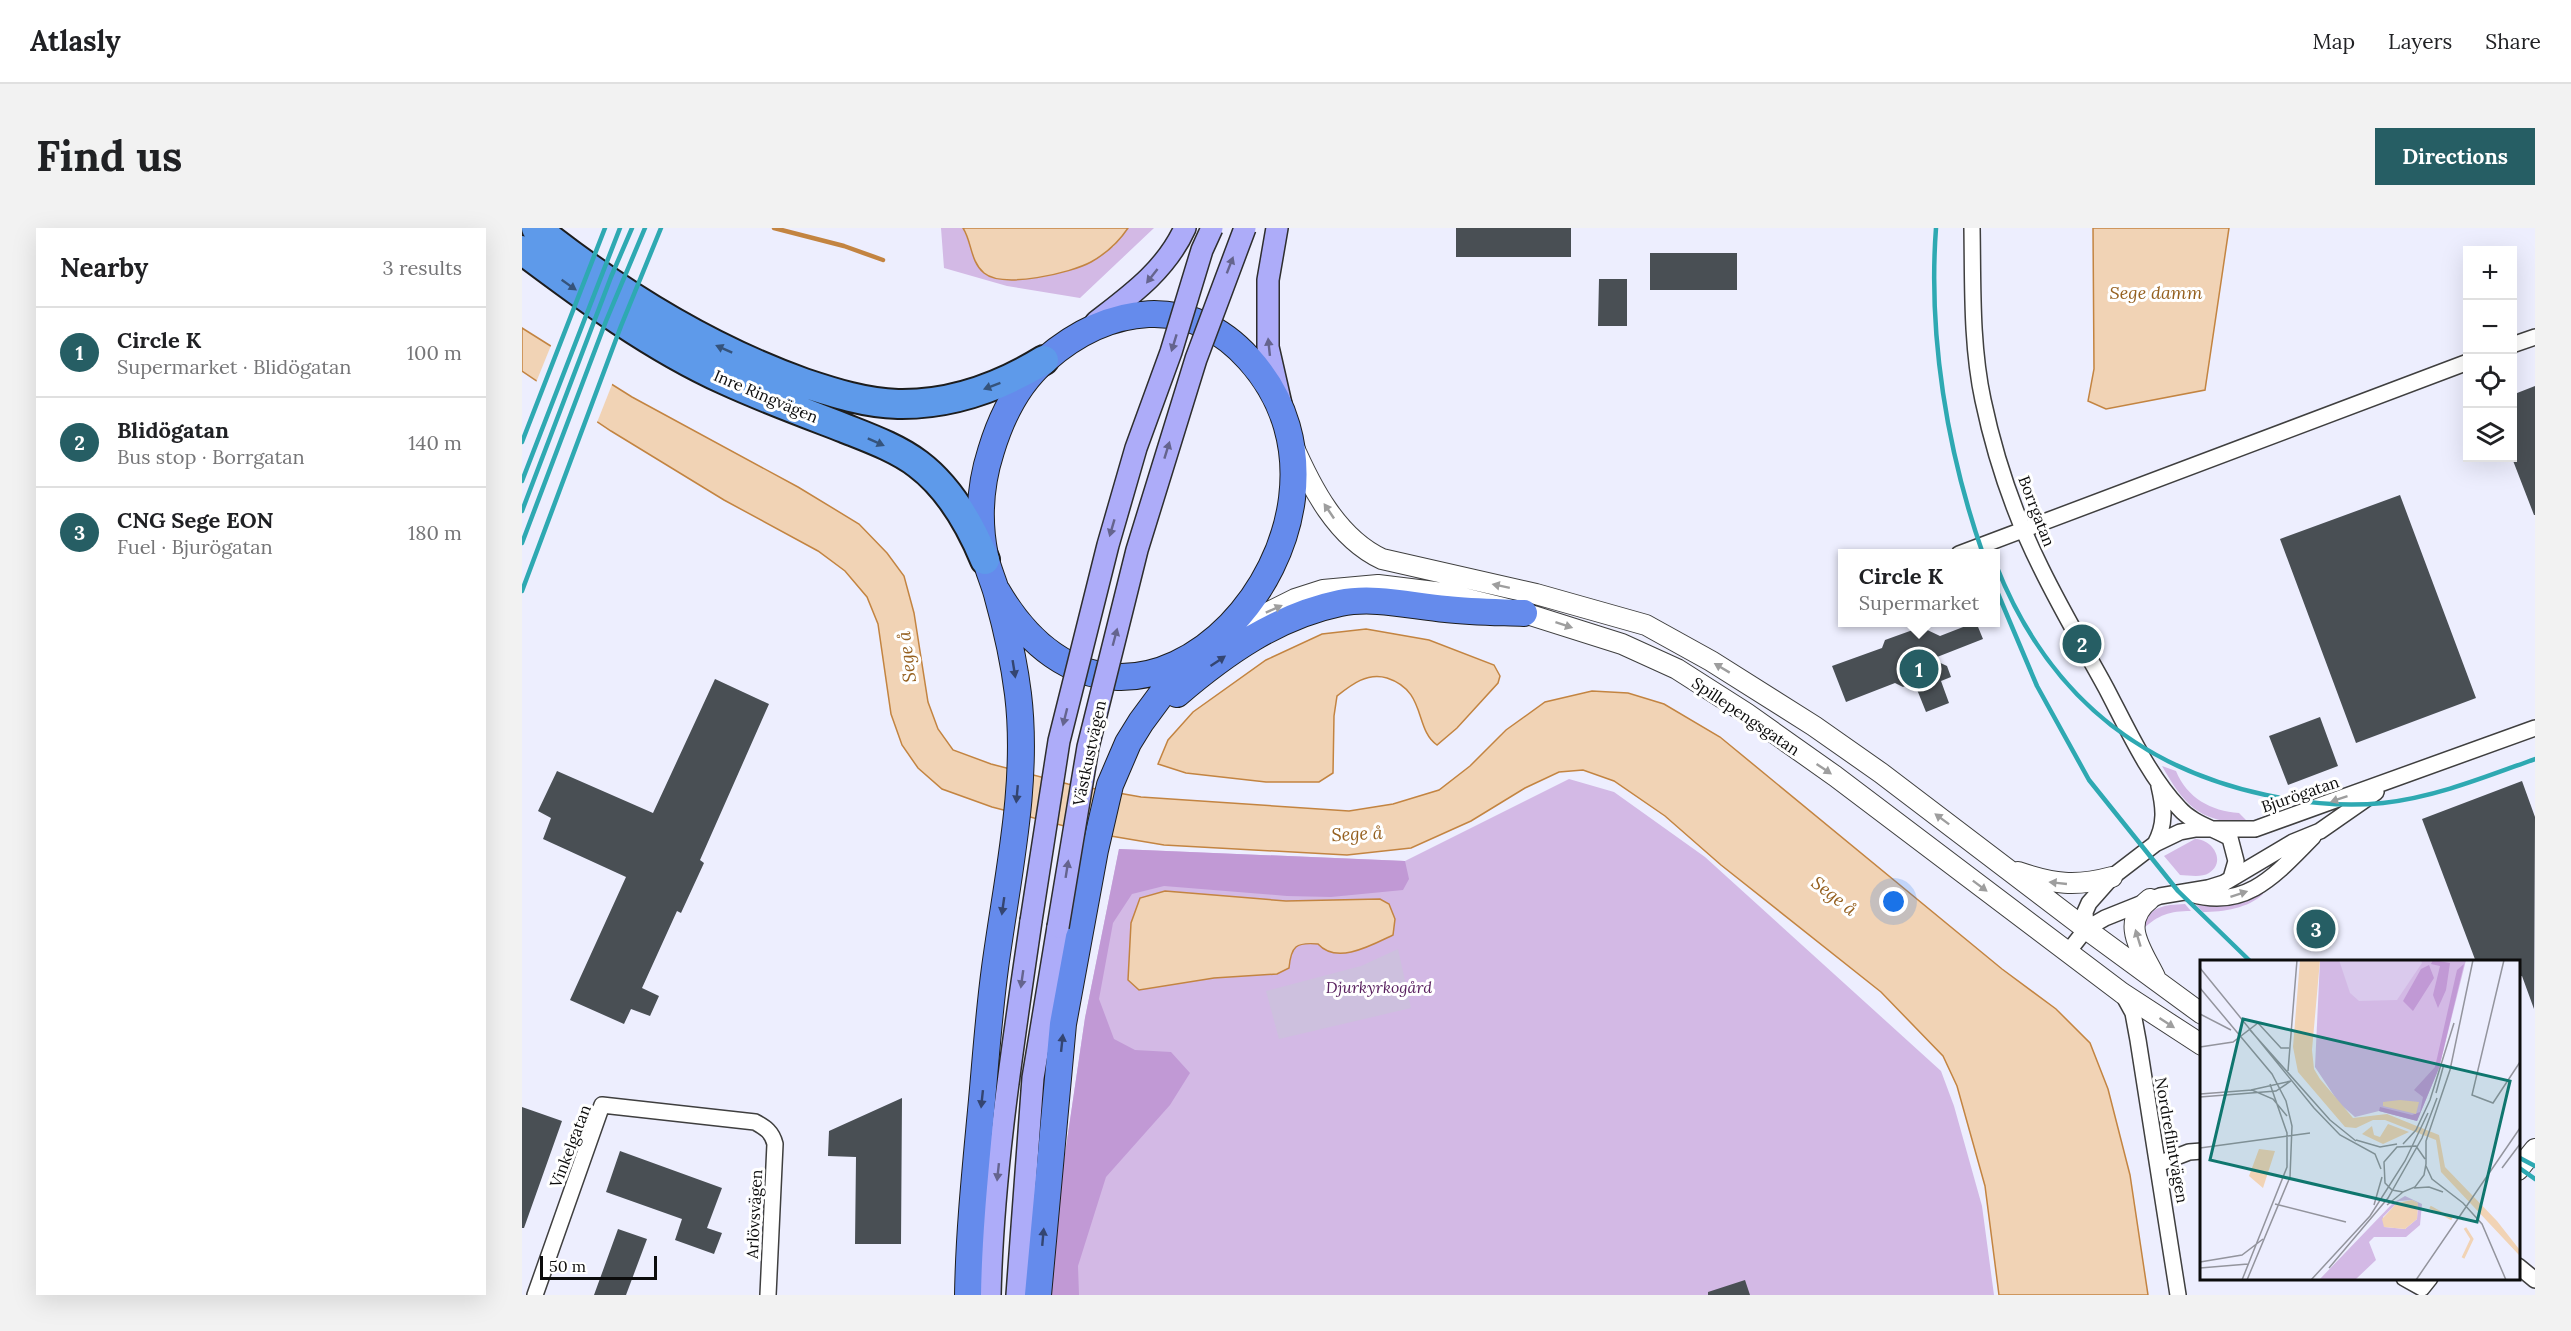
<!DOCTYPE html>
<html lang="en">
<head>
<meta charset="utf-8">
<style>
  :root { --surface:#fff; --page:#f2f2f2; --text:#202124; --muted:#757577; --line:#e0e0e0; --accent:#265e64 }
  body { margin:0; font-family:Lora,serif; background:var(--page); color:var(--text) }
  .controls { position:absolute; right:18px; top:18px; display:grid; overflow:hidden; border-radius:0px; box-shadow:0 6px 24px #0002 }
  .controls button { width:54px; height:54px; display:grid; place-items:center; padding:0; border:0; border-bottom:2px solid var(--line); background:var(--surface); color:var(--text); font:30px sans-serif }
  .scale { position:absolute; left:18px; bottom:15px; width:117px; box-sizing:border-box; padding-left:6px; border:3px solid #0c0c0c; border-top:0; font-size:16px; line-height:21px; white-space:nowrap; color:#0c0c0c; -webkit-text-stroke:4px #fff; paint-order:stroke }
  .you { position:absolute; left:1372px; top:674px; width:21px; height:21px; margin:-15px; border:4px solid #fff; border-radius:50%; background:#1a73e8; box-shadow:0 0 0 9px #1a73e833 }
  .badge { display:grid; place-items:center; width:39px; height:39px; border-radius:50%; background:var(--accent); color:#fff; font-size:20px; font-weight:700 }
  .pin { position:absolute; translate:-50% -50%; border:3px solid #fff; box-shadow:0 2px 6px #0006 }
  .popup { position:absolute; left:1316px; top:321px; width:162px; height:78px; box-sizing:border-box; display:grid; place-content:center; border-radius:0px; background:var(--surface); filter:drop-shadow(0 2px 4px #0005); font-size:20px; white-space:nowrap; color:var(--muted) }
  .popup b { font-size:22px; color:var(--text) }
  .popup::after { content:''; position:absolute; left:50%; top:100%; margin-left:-12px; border:12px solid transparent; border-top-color:var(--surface) }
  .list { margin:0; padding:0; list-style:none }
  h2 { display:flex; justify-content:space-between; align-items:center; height:78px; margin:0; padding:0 24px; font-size:26px }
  h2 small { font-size:20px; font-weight:400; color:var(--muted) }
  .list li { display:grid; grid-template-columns:39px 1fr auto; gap:18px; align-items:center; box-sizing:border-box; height:90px; padding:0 24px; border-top:2px solid var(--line) }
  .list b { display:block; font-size:22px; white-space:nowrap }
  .list p { margin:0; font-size:20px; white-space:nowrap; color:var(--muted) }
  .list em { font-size:20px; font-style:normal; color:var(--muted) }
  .icon { flex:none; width:33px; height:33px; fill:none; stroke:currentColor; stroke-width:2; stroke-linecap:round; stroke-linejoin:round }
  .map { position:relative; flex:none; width:2013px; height:1067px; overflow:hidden; border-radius:0px }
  header { display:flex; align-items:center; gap:36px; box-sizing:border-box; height:84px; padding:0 30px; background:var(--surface); border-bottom:2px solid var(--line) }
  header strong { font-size:28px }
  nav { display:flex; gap:33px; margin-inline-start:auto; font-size:21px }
  .intro { display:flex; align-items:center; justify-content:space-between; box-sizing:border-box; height:144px; padding:0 36px }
  h1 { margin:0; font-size:42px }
  .button { padding:15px 27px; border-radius:0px; background:var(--accent); color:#fff; font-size:21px; font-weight:700 }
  main { display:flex; gap:36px; padding:0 36px }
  aside { flex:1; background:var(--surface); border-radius:0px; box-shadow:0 6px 24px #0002 }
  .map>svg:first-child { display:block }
  .green { fill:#d3b9e5 }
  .forest { fill:#c199d5 }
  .cemetery { fill:#cdc0de }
  .water { fill:#f1d3b5; stroke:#c38441; stroke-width:1.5 }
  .pier { fill:#edeefe }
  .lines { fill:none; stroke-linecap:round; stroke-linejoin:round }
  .stream { stroke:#c38441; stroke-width:4.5 }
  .building { fill:#494f54 }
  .minor-casing { stroke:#3f3f3f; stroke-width:18 }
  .tertiary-casing { stroke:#3f3f3f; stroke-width:22 }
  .secondary-casing { stroke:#2e2e2e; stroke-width:24 }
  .trunk-casing { stroke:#1d1d1d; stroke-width:28 }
  .motorway-casing { stroke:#1d1d1d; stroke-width:32 }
  .minor { stroke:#fff; stroke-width:15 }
  .tertiary { stroke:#fff; stroke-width:20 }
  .secondary { stroke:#adacf9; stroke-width:21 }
  .trunk { stroke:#658bec; stroke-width:26 }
  .motorway { stroke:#5e9aea; stroke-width:28 }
  .rail { stroke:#2ea9b2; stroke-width:4.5 }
  .secondary-bridge-casing { stroke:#2e2e2e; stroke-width:24; stroke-linecap:butt }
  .secondary-bridge { stroke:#adacf9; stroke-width:21 }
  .oneway { fill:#65648e }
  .oneway2 { fill:#35537b }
  .oneway3 { fill:#9e9e9e }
  .oneway4 { fill:#344571 }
  .labels { text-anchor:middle; stroke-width:6; stroke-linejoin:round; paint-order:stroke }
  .street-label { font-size:16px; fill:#0c0c0c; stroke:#fff }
  .park-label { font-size:16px; font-style:italic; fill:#59215f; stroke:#fff }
  .water-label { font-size:18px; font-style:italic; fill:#95601f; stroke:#fff }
  .inset-river { fill:none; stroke:#f1d3b5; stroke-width:3 }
  .inset-road { fill:none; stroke:#93949d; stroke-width:1.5 }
  .view { fill:#0f766e; fill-opacity:0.15; stroke:#0f766e; stroke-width:3 }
  .inset-edge { fill:none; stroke:#0c0c0c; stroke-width:3 }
</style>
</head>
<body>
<header>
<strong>Atlasly</strong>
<nav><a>Map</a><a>Layers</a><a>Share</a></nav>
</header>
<div class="intro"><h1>Find us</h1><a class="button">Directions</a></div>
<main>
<aside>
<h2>Nearby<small>3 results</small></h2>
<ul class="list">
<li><span class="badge">1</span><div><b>Circle K</b><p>Supermarket · Blidögatan</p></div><em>100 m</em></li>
<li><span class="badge">2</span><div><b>Blidögatan</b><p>Bus stop · Borrgatan</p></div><em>140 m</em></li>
<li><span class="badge">3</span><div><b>CNG Sege EON</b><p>Fuel · Bjurögatan</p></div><em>180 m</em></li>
</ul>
</aside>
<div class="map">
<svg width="2013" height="1067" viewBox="0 0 2013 1067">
  <rect width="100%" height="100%" fill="#edeefe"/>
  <path class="green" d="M419,0H441L449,20L591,19L606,0H632L558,70L485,58L422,40Z
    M1640,538L1654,543C1665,570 1689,583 1717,585L1726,594C1679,596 1662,577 1640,538Z
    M1047,551L1092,564L1183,629L1419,843L1432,878L1460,978L1472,1067H525L526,1042L563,790L597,621L883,633Z
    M1673,611C1690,611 1705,633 1687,645C1679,650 1666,647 1658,647L1642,628Z
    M1741,661V666C1727,680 1701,684 1681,684L1674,677C1700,679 1718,672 1741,661Z
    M1663,676L1669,683C1648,683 1636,687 1621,701C1625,678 1643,677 1663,676Z"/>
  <path class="forest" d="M597,621L883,633L887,651L881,662L809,669L765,668L642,658L610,666L591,695L577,771L592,811L613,822L649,824L668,845L648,877L584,949L556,1038L557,1067H525L526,1042L563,790Z"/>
  <path class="cemetery" d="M876,721L889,780L757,811L744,763L839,738Z"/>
  <path class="water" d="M441,0H606C596,15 585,25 569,34C549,45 481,61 462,45C448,33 450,14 441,0Z
    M1571,0H1707L1683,162L1584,181L1566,173L1572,141Z
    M0,100L110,169L276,259L337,296L365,325L382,348L392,385L406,474L416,501L431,522L469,536L546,556L619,569L827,583L871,576L917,562L948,538L984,502L1023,474L1070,463L1106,465L1142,476L1198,509L1480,741L1534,781L1568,815L1586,861L1608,947L1626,1067H1477L1463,958L1435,858L1421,828L1359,764L1199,637L1143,588L1092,553L1061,542L1037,544L1003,560L949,593L889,620L825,627L642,617L565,604L470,579L420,561L396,540L380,517L369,486L356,396L345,369L323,343L296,323L202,272L89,203L0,143Z
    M844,401L907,412L972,437L978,448L976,455L935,500L915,517C892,501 905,463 865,450C845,444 829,457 815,468L812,488L811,545L797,554H744L664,545L636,536L646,512L671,484L744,432L800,406Z
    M643,663L764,673L858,671L867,676L873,691L871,707C850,717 815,737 796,716C774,714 769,718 767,740L755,746L692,750L617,762L606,752L609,695L618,670Z"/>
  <path class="pier" d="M30,115L91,154L74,197L13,157Z"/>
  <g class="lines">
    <path class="stream" d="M252,0L322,18L361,32"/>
  </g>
  <path class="building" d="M934,0H1049V29H934Z
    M1128,25H1215V62H1128Z
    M1077,51H1105V98H1076Z
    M2013,158V287H2012L1990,230V167Z
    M1878,267L1954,470L1834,515L1758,311Z
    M1454,394L1461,411L1410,431L1425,438L1429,449L1419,453L1427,475L1404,484L1392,454L1381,459L1373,455L1324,474L1310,438L1360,420L1363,412L1399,399L1418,408Z
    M193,451L247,476L178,632L182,635L159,685L155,683L120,760L137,768L128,788L109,781L102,796L48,772L104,649L21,611L29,590L16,583L35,543L131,585Z
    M1798,489L1816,538L1766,557L1747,508Z
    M2000,553L2013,589L2012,781L2000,748L1996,749V734H1954L1900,591Z
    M380,870L379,1016H333L334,929L306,928L307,903Z
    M0,879L40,893L2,1000H0Z
    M98,923L200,960L185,1000L200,1005L192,1026L153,1012L160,991L84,964Z
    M96,1001L125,1011L104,1067H72Z
    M1223,1052L1228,1067H1186V1064Z"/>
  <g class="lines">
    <g class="minor-casing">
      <path id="minor" d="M1450,0C1451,57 1449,116 1461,172C1473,229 1493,288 1519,340C1539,381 1562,420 1584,460C1605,500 1626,547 1657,580C1670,595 1691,600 1708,610L1714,633L1709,650
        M1990,117L2013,109
        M1437,326L1946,134
        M1633,616C1644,596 1642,579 1637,558
        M1669,666C1725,683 1756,644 1791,609
        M1564,701L1563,684L1567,675L1590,649L1633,616L1658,604L1674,601H1733L2013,500
        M1546,724L1564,701L1583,690L1638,668L1686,660L1702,655L1771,614L1798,603L1854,564
        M1600,765L1611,785L1616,812L1656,1067
        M1636,936L1667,924L1680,923
        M1996,1038L2013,1052
        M1882,1050L1900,1060L1908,1050
        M13,1067L80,877L233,894C244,900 250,904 253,916L246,1067"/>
    </g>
    <g class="tertiary-casing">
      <path id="tertiary" d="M770,215C789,259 815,310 860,331L1014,366L1124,397L1189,433L1292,498L1359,545L1564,701L1680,786
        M705,405L773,371L801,362L856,357L921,365L1002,385L1100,416L1155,441L1224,485L1313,548L1600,765L1680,817
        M1496,644C1532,656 1553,659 1590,649
        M1628,671C1597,695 1620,722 1633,749
        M1996,942L2013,921"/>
    </g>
    <g class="secondary-casing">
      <path id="secondary" d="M755,0L746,52V119L759,176
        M574,94C609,67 644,42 663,0
        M468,1067C471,942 491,817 509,693
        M495,1067L511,850L536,699"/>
    </g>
    <g class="trunk-casing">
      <path id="trunk" d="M655,466C703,425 755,388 818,375C852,368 890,378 924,381C950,384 976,384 1002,385
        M446,1067C447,1002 454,937 460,872C464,828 467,784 473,740C485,650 507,556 496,466C492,434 485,402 476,370C473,356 466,343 463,328C456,293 458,257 469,223C479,190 496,155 523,132C586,77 668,65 727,131C877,297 611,597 475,363
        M516,1067L541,796L573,622L588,557L606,515L619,494L653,448L668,432"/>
    </g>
    <g class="motorway-casing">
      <path id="motorway" d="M14,0C96,65 184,120 282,155C312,165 343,175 376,176C428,177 478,159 522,132
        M0,22C64,70 130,119 203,152C242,170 283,185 322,200C347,210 375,220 396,236C428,260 448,296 463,332"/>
    </g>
    <use href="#minor" class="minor"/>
    <use href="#tertiary" class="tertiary"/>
    <use href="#secondary" class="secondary"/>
    <use href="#trunk" class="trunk"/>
    <use href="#motorway" class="motorway"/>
    <path class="rail" d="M1414,0C1406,108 1425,223 1461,326
      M0,214L83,0
      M0,253L98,0
      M0,283L89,49L110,0
      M0,315L84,93L123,0
      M1474,337C1523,461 1613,539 1744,567C1782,575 1823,579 1861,575C1914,569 1963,549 2013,531
      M1474,361L1515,458L1567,552L1656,663L1729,734
      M0,363L99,98L139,0
      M1996,929L2013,938
      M1996,939L2013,951"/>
    <g class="secondary-bridge-casing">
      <path id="secondary-bridge" d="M509,693L537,513L586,317L614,220L649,124L680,22L690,0
        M536,699L566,519L615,322L674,131L723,0"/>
    </g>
    <use href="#secondary-bridge" class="secondary-bridge"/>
  </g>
  <defs><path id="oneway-solid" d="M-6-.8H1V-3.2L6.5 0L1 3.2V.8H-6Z" transform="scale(1.5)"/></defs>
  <g class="oneway">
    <use href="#oneway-solid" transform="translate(708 37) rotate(-69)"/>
    <use href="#oneway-solid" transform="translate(630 48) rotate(128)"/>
    <use href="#oneway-solid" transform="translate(652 115) rotate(107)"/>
    <use href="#oneway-solid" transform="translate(747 119) rotate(-96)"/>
    <use href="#oneway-solid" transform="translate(645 222) rotate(-73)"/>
    <use href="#oneway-solid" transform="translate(590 300) rotate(106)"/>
    <use href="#oneway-solid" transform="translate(593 409) rotate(-75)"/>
    <use href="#oneway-solid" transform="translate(543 489) rotate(104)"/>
    <use href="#oneway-solid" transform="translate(545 641) rotate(-81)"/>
    <use href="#oneway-solid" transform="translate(500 751) rotate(98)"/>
    <use href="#oneway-solid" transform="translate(476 944) rotate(96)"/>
  </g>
  <g class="oneway2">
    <use href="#oneway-solid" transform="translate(47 57) rotate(35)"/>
    <use href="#oneway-solid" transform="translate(202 121) rotate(-156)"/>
    <use href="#oneway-solid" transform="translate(470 158) rotate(159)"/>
    <use href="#oneway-solid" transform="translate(354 214) rotate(24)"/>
  </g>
  <g class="oneway3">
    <use href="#oneway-solid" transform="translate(807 283) rotate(-124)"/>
    <use href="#oneway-solid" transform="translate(979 358) rotate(-168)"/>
    <use href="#oneway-solid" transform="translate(752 381) rotate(-24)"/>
    <use href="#oneway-solid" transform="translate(1042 397) rotate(18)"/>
    <use href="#oneway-solid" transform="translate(1200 440) rotate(-149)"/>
    <use href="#oneway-solid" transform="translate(1302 541) rotate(34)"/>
    <use href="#oneway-solid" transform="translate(1817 571) rotate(161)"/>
    <use href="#oneway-solid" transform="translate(1420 591) rotate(-143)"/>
    <use href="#oneway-solid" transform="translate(1536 655) rotate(-174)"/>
    <use href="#oneway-solid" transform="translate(1458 658) rotate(37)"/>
    <use href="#oneway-solid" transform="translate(1717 666) rotate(-18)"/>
    <use href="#oneway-solid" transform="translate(1616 710) rotate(-107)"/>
    <use href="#oneway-solid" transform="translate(1645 795) rotate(33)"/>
  </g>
  <g class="oneway4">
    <use href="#oneway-solid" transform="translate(696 433) rotate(-34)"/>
    <use href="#oneway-solid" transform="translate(492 441) rotate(81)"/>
    <use href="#oneway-solid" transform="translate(495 566) rotate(95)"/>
    <use href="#oneway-solid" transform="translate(481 678) rotate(98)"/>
    <use href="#oneway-solid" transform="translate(540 815) rotate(-84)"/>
    <use href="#oneway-solid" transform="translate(460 871) rotate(96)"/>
    <use href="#oneway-solid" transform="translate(521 1009) rotate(-85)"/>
  </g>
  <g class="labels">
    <g class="street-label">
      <text transform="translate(244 168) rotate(23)" y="6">Inre Ringvägen</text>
      <text transform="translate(1515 283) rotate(69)" y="6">Borrgatan</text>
      <text transform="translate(1224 488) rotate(34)" y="6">Spillepengsgatan</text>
      <text transform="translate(567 525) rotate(-78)" y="6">Västkustvägen</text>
      <text transform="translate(1778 566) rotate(-19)" y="6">Bjurögatan</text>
      <text transform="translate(1650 912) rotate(80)" y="6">Nordreflintvägen</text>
      <text transform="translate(48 918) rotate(-69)" y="6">Vinkelgatan</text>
      <text transform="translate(232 986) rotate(-87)" y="6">Arlövsvägen</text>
    </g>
    <g class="park-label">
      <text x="857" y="765">Djurkyrkogård</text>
    </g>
    <g class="water-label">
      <text x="1634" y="71">Sege damm</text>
      <text transform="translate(385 429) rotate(-97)" y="6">Sege å</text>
      <text transform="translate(835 606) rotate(-3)" y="6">Sege å</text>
      <text transform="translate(1312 668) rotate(38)" y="6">Sege å</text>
    </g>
  </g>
  <g transform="translate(1678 732)">
    <rect width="320" height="320" fill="#edeefe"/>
    <path d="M120,0H266L239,108L217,161L179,151L155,157L139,143L115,107ZM205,236L222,244L220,265L206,277H174L169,282L176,300L156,319L119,320L193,243ZM212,240L218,243L217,259L205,269L185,267L183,257L199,241Z" fill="#d3b9e5" fill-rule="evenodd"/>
    <path d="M233,0L250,3L246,30L238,48L233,35L240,6L231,4ZM264,4L239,108L217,161L179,151L180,147L212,155L220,152L223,137L214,130L235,107L257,10ZM229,5L234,18L213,51L203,41L221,9Z" fill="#c199d5"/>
    <path d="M139,0H221L222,3L197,40L159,41L150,33Z" fill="#dacaed"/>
    <path d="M100,0H120L112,90L114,109L120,119L153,158L187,154L239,175L245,207L297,261L319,289V295L241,212L236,180L185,160H173L156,168L145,167L98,112L93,87ZM200,140L219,142L216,154L183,146V142ZM188,164L209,172L183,184L162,174L172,166L174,175L180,177ZM59,189L75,191L63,228L49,216ZM212,240L218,243L217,259L205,269L184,267L182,259L197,243Z" fill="#f1d3b5"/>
    <path class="inset-river" d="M230,247L252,259M263,298L272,279L265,268"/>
    <path class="inset-road" d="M304,0L272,135L293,143L320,102M0,8L114,148L140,175L175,194L181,209M0,28L72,114L86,141L92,166L90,217L47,320M0,54L31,70M50,70L130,160L156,181M0,87L33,82L58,63L81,88H89M88,111L97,0M51,130L91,121M236,133L244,104M0,134L52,130L73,139L87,156M0,137L76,131L91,121M156,180L180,187L197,184M203,184L216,170L230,140L254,63M0,188L110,173M225,199L216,186L197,187L184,202L185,223L192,230L203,232L215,227L224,215L226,204V181L250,110L273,0M226,206L232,219L263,243L282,264L306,320M302,208L320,184M214,228L229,227L243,232M75,244L146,262M174,245L182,217M187,245L203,232M0,302L42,295L63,279M0,308L48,304M129,308L188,238L222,178L237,138M42,320L87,207V173L70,124M111,320L170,256L205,201L228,153M216,320L320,168"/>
    <path class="view" d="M43,59L310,121L277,262L10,200Z"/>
    <rect width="320" height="320" class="inset-edge"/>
  </g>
</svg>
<div class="controls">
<button>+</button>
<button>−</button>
<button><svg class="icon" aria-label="locate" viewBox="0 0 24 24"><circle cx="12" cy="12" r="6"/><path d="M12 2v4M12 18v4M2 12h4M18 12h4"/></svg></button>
<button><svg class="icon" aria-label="layers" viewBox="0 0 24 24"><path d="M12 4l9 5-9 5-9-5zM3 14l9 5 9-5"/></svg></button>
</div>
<div class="scale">50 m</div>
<div class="you"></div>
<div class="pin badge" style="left:1397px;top:441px">1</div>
<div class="popup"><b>Circle K</b>Supermarket</div>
<div class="pin badge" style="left:1560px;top:416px">2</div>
<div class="pin badge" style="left:1794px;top:701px">3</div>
</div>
</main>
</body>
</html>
